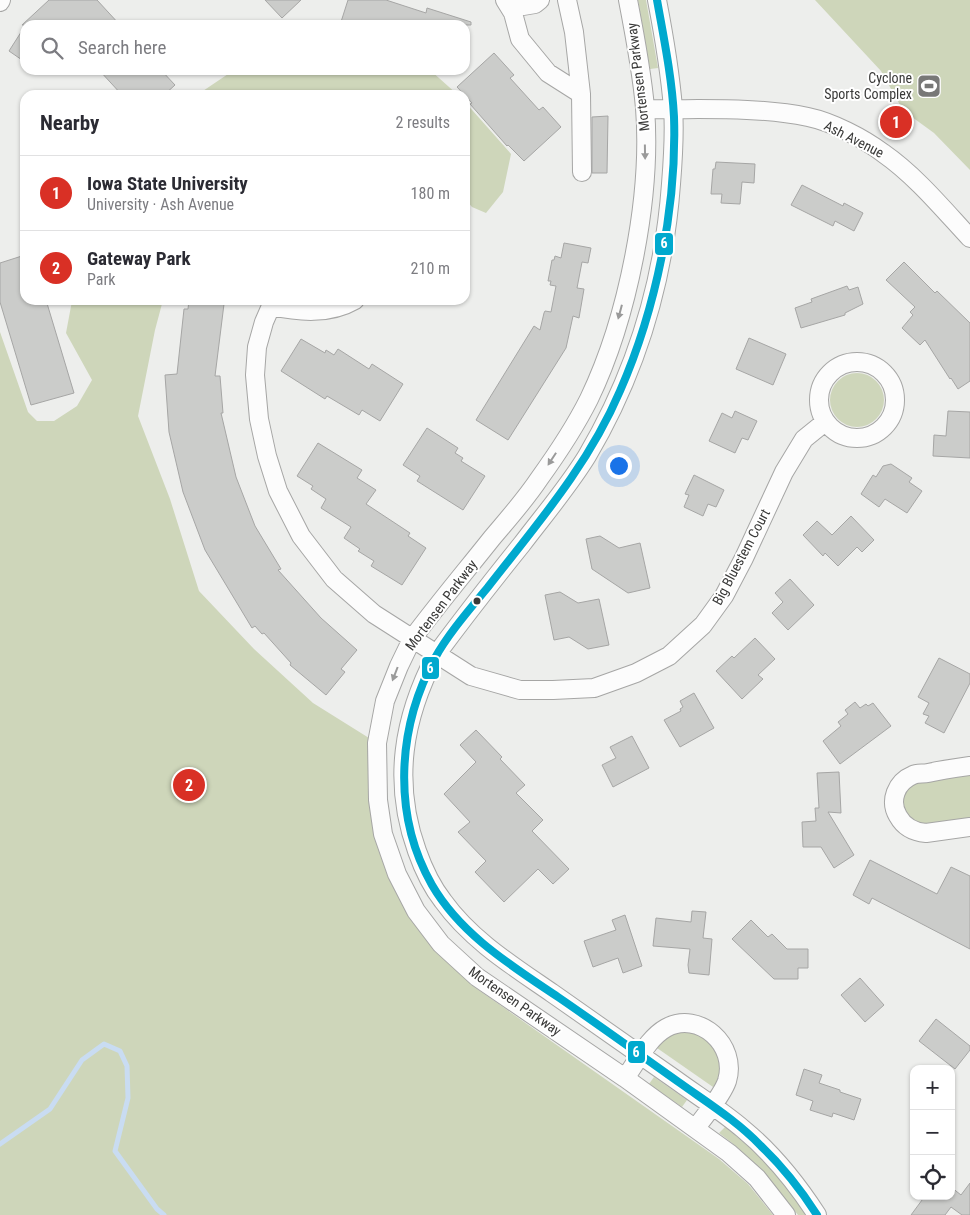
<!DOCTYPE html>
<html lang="en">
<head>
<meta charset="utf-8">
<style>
  :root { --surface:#fff; --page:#f7f7f7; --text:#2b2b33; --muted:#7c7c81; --line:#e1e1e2; --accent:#d93025 }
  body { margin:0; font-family:"Roboto Condensed",sans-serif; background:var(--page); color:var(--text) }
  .controls { position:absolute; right:15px; bottom:15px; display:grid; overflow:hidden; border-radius:10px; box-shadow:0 1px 4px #0004 }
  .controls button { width:45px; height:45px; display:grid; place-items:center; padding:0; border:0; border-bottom:1px solid var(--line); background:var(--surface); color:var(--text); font:25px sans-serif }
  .you { position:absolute; left:618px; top:465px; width:18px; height:18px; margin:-12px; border:4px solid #fff; border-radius:50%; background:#1a73e8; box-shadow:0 0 0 8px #1a73e833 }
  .badge { display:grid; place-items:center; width:32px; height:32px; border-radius:50%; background:var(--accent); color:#fff; font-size:16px; font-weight:700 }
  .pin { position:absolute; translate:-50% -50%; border:2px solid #fff; box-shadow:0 1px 5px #0006 }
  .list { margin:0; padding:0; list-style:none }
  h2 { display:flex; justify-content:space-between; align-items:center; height:65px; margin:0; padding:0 20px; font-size:21px }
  h2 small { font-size:16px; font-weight:400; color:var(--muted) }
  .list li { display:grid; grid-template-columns:32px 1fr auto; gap:15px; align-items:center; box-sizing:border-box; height:75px; padding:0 20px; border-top:1px solid var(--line) }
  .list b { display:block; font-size:19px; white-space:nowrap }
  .list p { margin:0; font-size:16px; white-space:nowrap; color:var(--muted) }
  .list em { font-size:16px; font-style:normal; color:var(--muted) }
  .icon { flex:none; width:28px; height:28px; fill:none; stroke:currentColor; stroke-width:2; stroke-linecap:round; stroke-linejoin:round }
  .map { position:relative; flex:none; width:970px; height:1215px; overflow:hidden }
  .search { position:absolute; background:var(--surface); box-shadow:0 1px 4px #0004; left:20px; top:20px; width:450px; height:55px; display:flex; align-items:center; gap:12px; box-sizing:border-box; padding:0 18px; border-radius:15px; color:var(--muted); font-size:19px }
  .panel { position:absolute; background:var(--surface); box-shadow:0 1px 4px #0004; left:20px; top:90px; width:450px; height:215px; border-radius:15px }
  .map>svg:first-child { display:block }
  .green { fill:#ced6ba }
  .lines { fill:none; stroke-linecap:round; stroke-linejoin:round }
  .stream { stroke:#c9dcf2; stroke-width:5 }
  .building { fill:#cbccca; stroke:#a6a6a5 }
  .minor-casing { stroke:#a6a6a5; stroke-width:20 }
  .minor { stroke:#fcfcfc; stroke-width:18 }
  .bus-1-casing { stroke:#fff; stroke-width:11 }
  .bus-1 { stroke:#00a9ce; stroke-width:8 }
  .oneway { fill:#9a9a9a }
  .bus-dot { fill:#393938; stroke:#fff; stroke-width:2 }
  .labels { text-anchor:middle; stroke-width:4; stroke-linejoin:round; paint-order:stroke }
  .street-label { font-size:14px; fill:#393938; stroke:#fff }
  .poi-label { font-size:14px; fill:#393938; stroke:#fff; text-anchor:end }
  .line-badge { stroke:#fff; stroke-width:2 }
  .badge-label { font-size:14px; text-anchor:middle; font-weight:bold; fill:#fff }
</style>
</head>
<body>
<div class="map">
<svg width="970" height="1215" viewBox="0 0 970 1215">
  <rect width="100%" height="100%" fill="#edeeec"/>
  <path class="green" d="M638,0H646L658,68L650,69Z
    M815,0H970V170L934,133L912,117L900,105L881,71Z
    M234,70H430L458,95H197Z
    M465,102L511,154L503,192L486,213L472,207L465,199Z
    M74,300H163L155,330L138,416L170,499L199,591L254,649L313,703L377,743L397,874L477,977L470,984L719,1159L748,1184L773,1215H0V332L28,412L37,421H54L77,406L92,380L66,333L72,301Z
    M830 400a27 27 0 1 1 54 0a27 27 0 1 1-54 0Z
    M970,773V818L924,825L911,821L902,809L903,795L913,783Z
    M682,1030C688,1032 696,1032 701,1035C719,1046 728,1070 713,1087L657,1048L672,1033Z
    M654,1077L687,1100L682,1107L649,1084Z
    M725,1127C756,1151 786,1181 806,1215H798C774,1184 751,1156 719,1133Z"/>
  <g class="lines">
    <path class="stream" d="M0,1144L50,1109L82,1060L104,1044L120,1051L127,1066L128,1098L115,1151L157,1209L164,1215"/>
  </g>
  <path class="building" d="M49,0H97L120,25H22Z
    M265,0H301L282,18Z
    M348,0H386L426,13L427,8L471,22V25H340Z
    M25,26V62L9,51Z
    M494,53L514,75L510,78L539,110L543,107L561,127L524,161L508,145L507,146L470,104L472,103L457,87Z
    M99,70H161L175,85L164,95H122Z
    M608,116L607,173H592V117Z
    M716,162L755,164L754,183L742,182L740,204L721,203L722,194H711L713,169H715Z
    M802,185L843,206L844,203L863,213L854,231L835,221L833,226L791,205Z
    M564,243L591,248L588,263L582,262L577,288L584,289L579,318L573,316L566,348L508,440L476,420L534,326L540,330L544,313L545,311L551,312L556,286L550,285L551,281H548L552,260H554L555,256L561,258Z
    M25,255V300H46L74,393L31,405L0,302V263Z
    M904,262L935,293L937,291L970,323V381L958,389L951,378L950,379L925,340L920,345L902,328L913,315L910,312L915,307L886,280Z
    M847,286L849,290L858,287L863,304L845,313V315L801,328L795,308L812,302L811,299Z
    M189,300H216L215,303L224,304L215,376H220L223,413H221L236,477L255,526L281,569L278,570L321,618L357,650L341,669L345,672L326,695L290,665L291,663L264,633L262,634L255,626L252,628L205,550L183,492L169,432L165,375L177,374L184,309H188Z
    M749,338L786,354L773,385L736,369Z
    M301,339L325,353L326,350L334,355L338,349L369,369L372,364L403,384L380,421L362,410L359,415L327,396L325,399L281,371Z
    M735,411L757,421L748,440L742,438L735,453L709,441L722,413L732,418Z
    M948,411L970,412V458L933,456L934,435L946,436Z
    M427,428L458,448L455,453L463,458L461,461L485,476L463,510L417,481L420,476L403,465Z
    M318,443L362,470L357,478L376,490L366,504L410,533L408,536L426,548L402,585L371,566L374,561L358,551L360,549L344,538L351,527L321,508L326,499L311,489L313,486L297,476Z
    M891,464L912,478L909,482L922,491L907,513L885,499L879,507L861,494L873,475L876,477L883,466Z
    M694,475L724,490L716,507L708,504L703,516L684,507L689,495L685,494Z
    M851,516L874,540L862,552L857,547L838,566L825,553L823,556L803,535L817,521L832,535Z
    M600,536L619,548L640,543L650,588L628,593L592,569L586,539Z
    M790,579L814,605L788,630L772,613L783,602L775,593Z
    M560,592L578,603L599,599L609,645L588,649L569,637L554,640L545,595Z
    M755,638L775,659L758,675L763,679L742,699L716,671L732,656L734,658Z
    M939,658L970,674V683L944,733L925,723L929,716L923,714L929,703L918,697Z
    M694,693L714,728L680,747L664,720L681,711L680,709L683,707L680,701Z
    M855,702L860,708L866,704L868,706L873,703L891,726L840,764L823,741L841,726L838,722L848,714L845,710Z
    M476,730L502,757L500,759L525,785L516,793L543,820L532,831L569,869L553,884L538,869L504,902L475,872L486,861L458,832L470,822L444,794L476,762L460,745Z
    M632,736L649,768L613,787L602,765L616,758L610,747Z
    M839,772L841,813L828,812L854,855L834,868L821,847H803L802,822L816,821L815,808H819L817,773Z
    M870,860L937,894L951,867L970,876V949L872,898L869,904L853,895Z
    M692,911L706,912L703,938L712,939L709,975L689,973L688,965L690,949L653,946L656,918L691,922Z
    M625,915L642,966L623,973L618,958L593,967L584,941L616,930L612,920Z
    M751,920L768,937L772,934L787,949H808V968H798V979H774L732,939Z
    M860,978L884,1005L865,1022L841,995Z
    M936,1019L970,1046V1050L955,1069L919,1041Z
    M804,1069L822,1075L819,1083L840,1090V1092L861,1099L854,1120L833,1113L832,1117L810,1110L813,1101L796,1095Z
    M970,1183V1215H962L951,1207L945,1215H911L925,1196H951V1187L961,1195Z"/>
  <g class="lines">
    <g class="minor-casing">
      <path id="minor" d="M505,0L513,13L520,39L548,73L581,94L582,172
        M525,0L523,6L535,4L540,0
        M567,0L574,32L581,94
        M628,0C635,36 642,72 645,108C652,197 628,318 589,399C575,427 557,454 539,479C525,500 508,519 492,538C465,572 438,604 412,639L399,666L385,701L377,743L378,800L383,834L397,874L416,911L441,944L477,977L625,1078L729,1153L757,1178L786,1215
        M657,0C664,36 670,72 673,108C675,133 673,159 671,184C664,280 636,373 587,456C568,487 544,515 522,544C493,580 464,617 436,655C403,718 392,782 417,851C423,868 432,887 443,901C471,940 513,966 552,993C594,1022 635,1051 676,1080C698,1096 722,1111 743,1129C772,1153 797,1184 817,1215
        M0,2L1,0
        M645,109C698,110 755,106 808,117C832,122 863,138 883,153C916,176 943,209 970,238
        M272,300L271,306L264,322L257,347L255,375L259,419L267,456L278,491L301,536L334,579L374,614L471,676L520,690H553L594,688L636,673L669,656L703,625L724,596L744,558L784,472L804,439L825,422
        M271,306C299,312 329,315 355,300
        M819 400a38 38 0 1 1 76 0a38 38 0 1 1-76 0Z
        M970,766C956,768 942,770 928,773C923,774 917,773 913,775C896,782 889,801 898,816C904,827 913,832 926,833L970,827
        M625,1078C637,1062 648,1038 666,1028C699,1010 738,1045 727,1081C722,1096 705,1115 696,1128"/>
    </g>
    <use href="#minor" class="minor"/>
    <g class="bus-1-casing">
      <path id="bus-1" d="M657,0C664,39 672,78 674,117C677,207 656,309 620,391C588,466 537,524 488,587C470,609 448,634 435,658C397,728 392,815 432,885C461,935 512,966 558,997C599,1025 639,1054 680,1083C708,1103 737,1121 761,1146C783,1167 801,1190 817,1215"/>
    </g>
    <use href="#bus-1" class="bus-1"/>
  </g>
  <defs><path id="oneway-solid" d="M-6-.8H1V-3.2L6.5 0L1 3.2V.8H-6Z" transform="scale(1.25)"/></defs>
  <g class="oneway">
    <use href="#oneway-solid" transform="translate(645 152) rotate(89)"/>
    <use href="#oneway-solid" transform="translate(620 312) rotate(105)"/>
    <use href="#oneway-solid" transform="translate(552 459) rotate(123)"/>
    <use href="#oneway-solid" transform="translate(395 674) rotate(111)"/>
  </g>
  <defs>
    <g id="stadium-square" transform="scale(1.25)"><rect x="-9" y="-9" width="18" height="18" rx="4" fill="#787877" stroke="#fff"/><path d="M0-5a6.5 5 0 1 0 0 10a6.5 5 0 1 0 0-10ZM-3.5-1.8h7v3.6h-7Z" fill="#fff"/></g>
  </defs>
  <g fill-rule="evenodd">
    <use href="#stadium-square" x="929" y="86"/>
  </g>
  <circle class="bus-dot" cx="477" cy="601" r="4.5"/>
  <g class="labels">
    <g class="street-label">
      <text transform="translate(638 77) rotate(-97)" y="5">Mortensen Parkway</text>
      <text transform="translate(854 139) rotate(27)" y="5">Ash Avenue</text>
      <text transform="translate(741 557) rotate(-62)" y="5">Big Bluestem Court</text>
      <text transform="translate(441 605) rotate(-53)" y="5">Mortensen Parkway</text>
      <text transform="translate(515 1001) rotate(35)" y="5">Mortensen Parkway</text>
    </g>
    <g class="poi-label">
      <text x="912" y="83">Cyclone<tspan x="912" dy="16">Sports Complex</tspan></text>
    </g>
  </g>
  <g class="line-badge">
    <rect x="654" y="232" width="20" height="24" rx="5" fill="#00a9ce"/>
    <rect x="421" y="656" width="19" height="24" rx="5" fill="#00a9ce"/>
    <rect x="627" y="1040" width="19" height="24" rx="5" fill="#00a9ce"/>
  </g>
  <g class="badge-label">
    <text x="664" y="248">6</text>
    <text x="430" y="673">6</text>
    <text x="636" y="1057">6</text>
  </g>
</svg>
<div class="controls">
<button>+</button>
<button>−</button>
<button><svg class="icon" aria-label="locate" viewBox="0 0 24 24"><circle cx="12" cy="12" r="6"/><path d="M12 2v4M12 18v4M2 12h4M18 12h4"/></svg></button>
</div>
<div class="you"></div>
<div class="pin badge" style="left:896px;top:122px">1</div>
<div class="pin badge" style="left:189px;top:785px">2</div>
<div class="search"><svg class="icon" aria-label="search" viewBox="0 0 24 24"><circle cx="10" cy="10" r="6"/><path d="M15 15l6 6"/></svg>Search here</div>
<section class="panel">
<h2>Nearby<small>2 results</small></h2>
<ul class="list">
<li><span class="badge">1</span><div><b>Iowa State University</b><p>University · Ash Avenue</p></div><em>180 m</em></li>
<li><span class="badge">2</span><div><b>Gateway Park</b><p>Park</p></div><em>210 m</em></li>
</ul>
</section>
</div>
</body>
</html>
